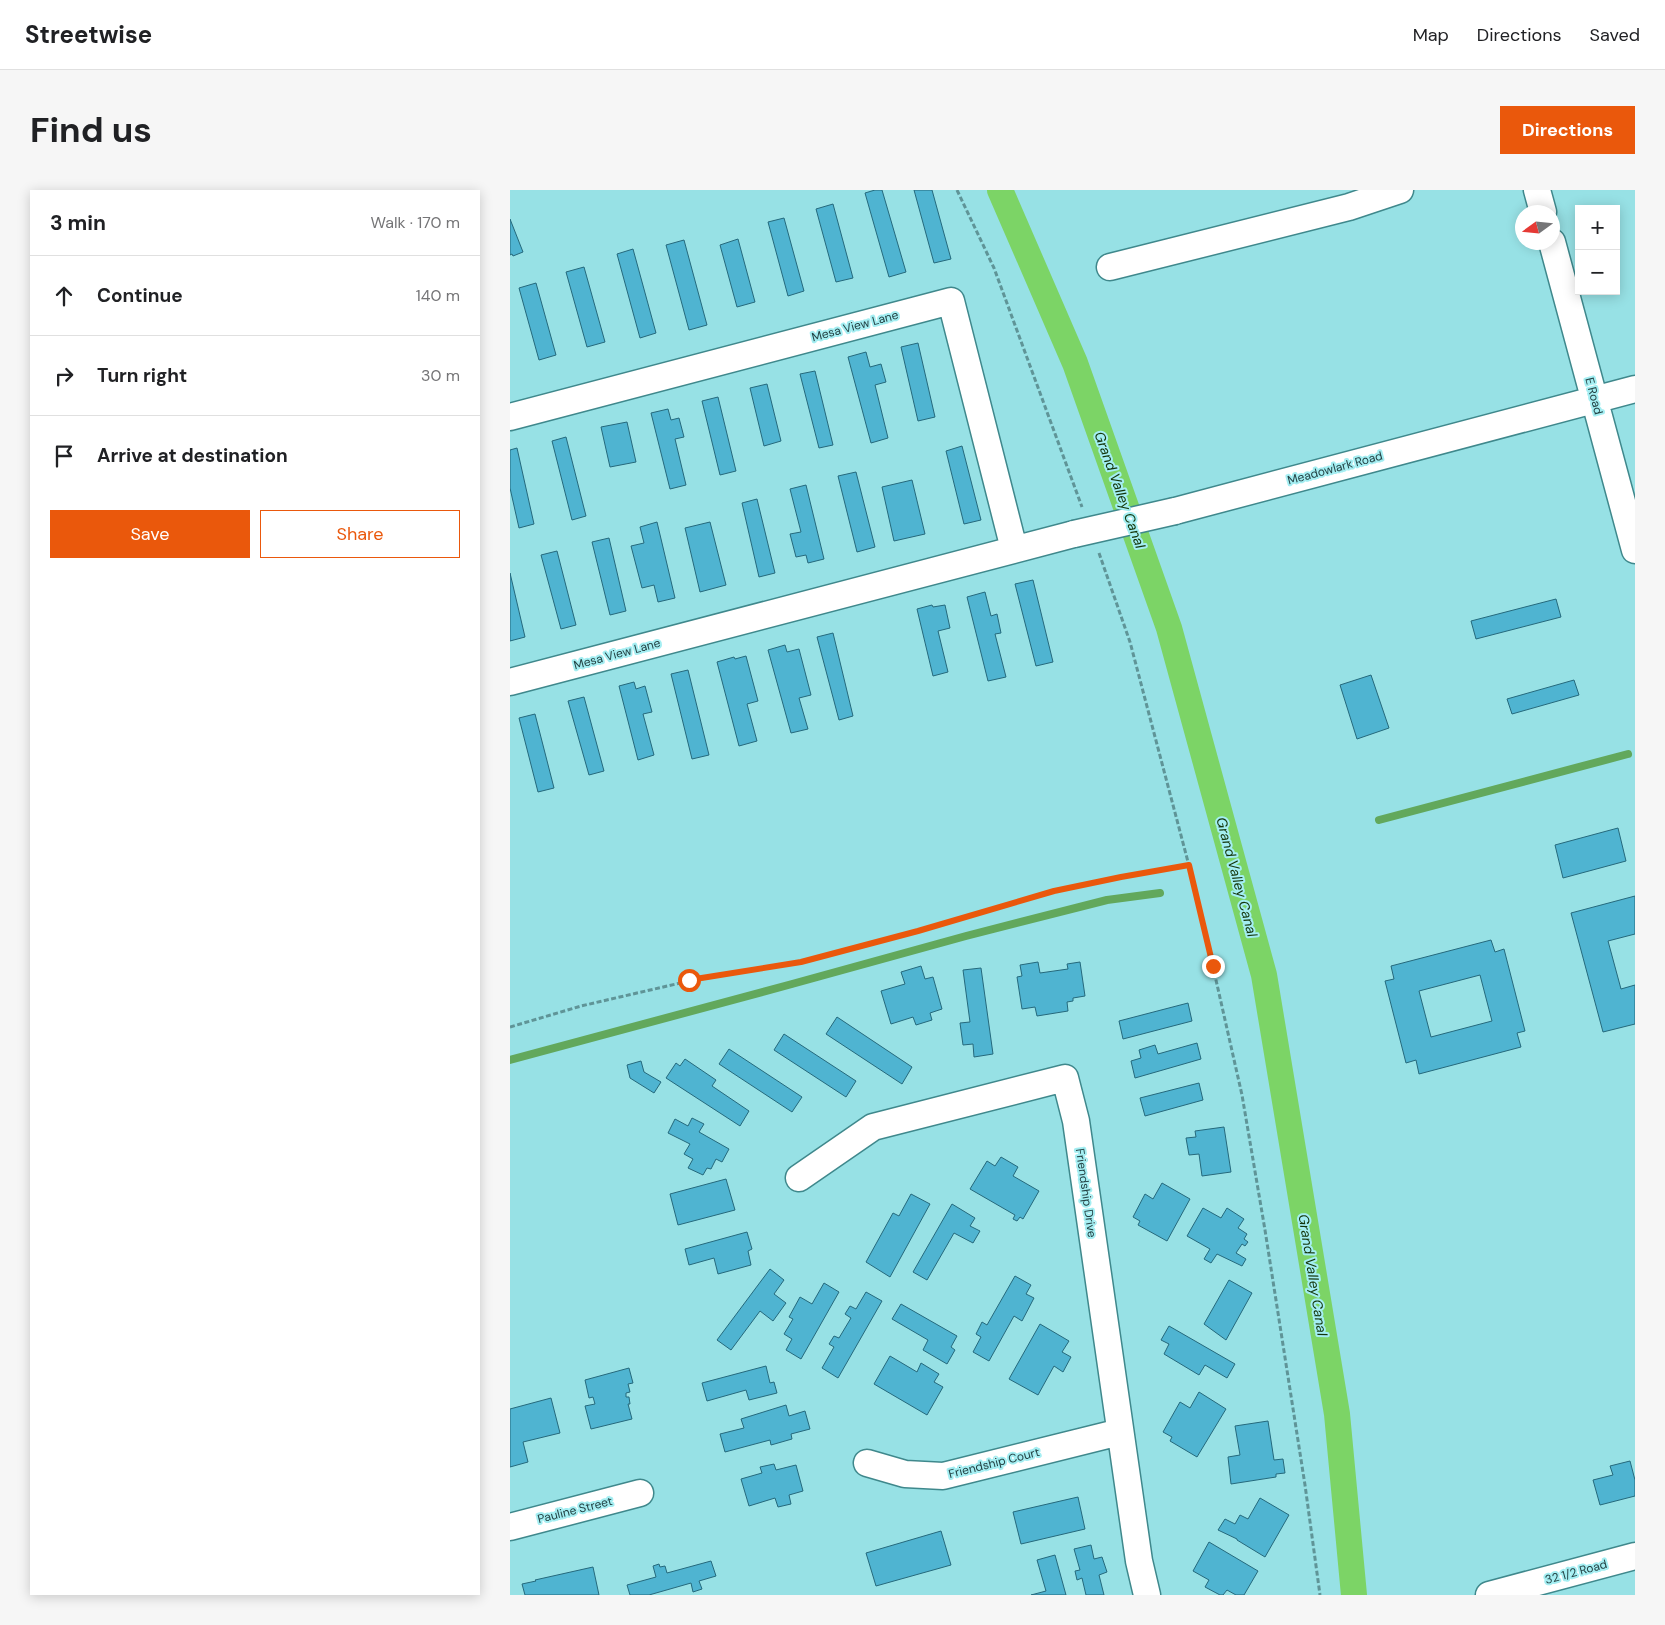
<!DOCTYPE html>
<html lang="en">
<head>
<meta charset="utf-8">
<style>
  :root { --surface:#fff; --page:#f6f6f6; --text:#202124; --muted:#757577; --line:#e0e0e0; --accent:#ea580c }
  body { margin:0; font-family:"DM Sans",sans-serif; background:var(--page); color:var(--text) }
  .controls { position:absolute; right:15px; top:15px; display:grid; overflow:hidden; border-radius:0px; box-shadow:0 2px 12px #0003 }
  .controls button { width:45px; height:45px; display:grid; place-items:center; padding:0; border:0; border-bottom:1px solid var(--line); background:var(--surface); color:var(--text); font:25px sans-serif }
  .compass { position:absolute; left:1005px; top:15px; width:45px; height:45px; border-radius:50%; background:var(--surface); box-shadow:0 2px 12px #0003; rotate:255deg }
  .stop { position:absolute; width:15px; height:15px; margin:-11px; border:4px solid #ea580c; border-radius:50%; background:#fff }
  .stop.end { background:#ea580c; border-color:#fff; box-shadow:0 1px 5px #0008 }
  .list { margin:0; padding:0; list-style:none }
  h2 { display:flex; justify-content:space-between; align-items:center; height:65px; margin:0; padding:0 20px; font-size:21px }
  h2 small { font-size:16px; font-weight:400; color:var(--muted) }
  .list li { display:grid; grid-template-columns:32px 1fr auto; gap:15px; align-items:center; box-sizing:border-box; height:80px; padding:0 20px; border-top:1px solid var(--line) }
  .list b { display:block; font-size:19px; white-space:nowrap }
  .list em { font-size:16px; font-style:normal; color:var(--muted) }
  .actions { display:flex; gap:10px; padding:15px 20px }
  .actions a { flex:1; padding:11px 0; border:1px solid var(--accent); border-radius:0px; text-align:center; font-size:18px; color:var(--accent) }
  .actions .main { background:var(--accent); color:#fff }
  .icon { flex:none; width:28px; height:28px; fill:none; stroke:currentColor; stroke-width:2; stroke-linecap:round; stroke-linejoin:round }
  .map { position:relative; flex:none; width:1125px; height:1405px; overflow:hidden; border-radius:0px }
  header { display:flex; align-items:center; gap:30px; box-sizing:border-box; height:70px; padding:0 25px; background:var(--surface); border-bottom:1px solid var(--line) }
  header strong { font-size:24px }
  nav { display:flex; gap:28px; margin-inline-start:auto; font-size:18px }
  .intro { display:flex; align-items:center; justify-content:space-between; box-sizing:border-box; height:120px; padding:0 30px }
  h1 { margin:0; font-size:35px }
  .button { padding:12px 22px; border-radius:0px; background:var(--accent); color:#fff; font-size:18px; font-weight:700 }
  main { display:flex; gap:30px; padding:0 30px }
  aside { flex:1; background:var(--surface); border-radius:0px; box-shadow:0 2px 12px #0003 }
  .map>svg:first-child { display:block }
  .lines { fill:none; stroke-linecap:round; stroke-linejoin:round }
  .stream { stroke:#62a85c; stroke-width:8 }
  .canal { stroke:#7cd466; stroke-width:26 }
  .building { fill:#4fb4d1; stroke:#25697c; fill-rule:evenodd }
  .minor-casing { stroke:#3f888c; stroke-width:29 }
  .path { stroke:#5f9497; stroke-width:3; stroke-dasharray:5 2.5; stroke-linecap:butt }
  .minor { stroke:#fff; stroke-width:26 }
  .minor-bridge-casing { stroke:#3f888c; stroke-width:29; stroke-linecap:butt }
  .minor-bridge { stroke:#fff; stroke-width:26 }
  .route { stroke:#ea580c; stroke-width:6 }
  .labels { text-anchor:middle; stroke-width:4; stroke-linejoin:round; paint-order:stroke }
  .street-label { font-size:12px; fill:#244345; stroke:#a4eef2 }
  .water-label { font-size:14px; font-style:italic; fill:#13350a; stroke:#a4eef2 }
</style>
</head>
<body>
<header>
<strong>Streetwise</strong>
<nav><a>Map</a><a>Directions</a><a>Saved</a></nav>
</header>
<div class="intro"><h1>Find us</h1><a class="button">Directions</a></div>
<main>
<aside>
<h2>3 min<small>Walk · 170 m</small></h2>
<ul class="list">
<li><svg class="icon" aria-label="ahead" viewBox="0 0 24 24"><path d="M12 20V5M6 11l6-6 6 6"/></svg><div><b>Continue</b></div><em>140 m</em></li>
<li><svg class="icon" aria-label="right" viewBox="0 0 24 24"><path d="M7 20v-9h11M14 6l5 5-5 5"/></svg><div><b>Turn right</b></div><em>30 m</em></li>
<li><svg class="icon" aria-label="arrive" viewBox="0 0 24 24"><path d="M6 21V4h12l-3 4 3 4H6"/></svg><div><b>Arrive at destination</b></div></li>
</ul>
<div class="actions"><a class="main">Save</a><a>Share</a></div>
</aside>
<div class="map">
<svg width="1125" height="1405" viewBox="0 0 1125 1405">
  <rect width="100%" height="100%" fill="#97e1e5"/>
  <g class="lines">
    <path class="stream" d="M869,630L1118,564
      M0,870L282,794L456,746L597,710L650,703"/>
    <path class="canal" d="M490,0L565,173L659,438L754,785L827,1224L844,1405"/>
  </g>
  <path class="building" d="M365,0H372L396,82L379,87L355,3Z
    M404,0H422L441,69L424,73Z
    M323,14L343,88L326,92L306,19Z
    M274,28L294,101L278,106L258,32Z
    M0,29L13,62L3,66L2,64L0,65Z
    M228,49L245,112L227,117L210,55Z
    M174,50L197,135L179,140L156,55Z
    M123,59L146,143L130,148L107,64Z
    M74,77L95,152L77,157L56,82Z
    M26,93L46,165L29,170L9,98Z
    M408,153L425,227L408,231L391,157Z
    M356,162L360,177L371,174L376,192L365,195L378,248L361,253L338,167Z
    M305,181L323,255L309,258L290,184Z
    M257,194L271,251L254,256L240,198Z
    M208,207L226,281L210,285L192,211Z
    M158,219L161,230L169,228L174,247L165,249L176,295L160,299L141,223Z
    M117,232L126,272L100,277L91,237Z
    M56,247L76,326L62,330L42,251Z
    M452,256L471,330L454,334L436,261Z
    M7,258L24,334L9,338L0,298V260Z
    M346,282L365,357L347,362L328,286Z
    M402,290L415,344L384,351L372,297Z
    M296,295L314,369L298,373L296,365L286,367L280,344L291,342L280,299Z
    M247,309L265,383L249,387L232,313Z
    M147,332L165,408L148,412L144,395L132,398L121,356L134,353L130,337Z
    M200,332L216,395L190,402L175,338Z
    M99,348L116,421L100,425L82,352Z
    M47,361L66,435L51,439L31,365Z
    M0,383L15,447L0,451Z
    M523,390L543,472L526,476L505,394Z
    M475,402L481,426L487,424L491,443L485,444L496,487L478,491L457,407Z
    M1046,409L1051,427L966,449L961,431Z
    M422,415L423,417L435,415L440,438L428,441L438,482L423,486L407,419Z
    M323,443L343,526L329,530L307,447Z
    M275,455L277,462L289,459L301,505L289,508L298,539L281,543L258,460Z
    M236,466L248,511L237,514L247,551L229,556L207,472L224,467L225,469Z
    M178,480L199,565L182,569L161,484Z
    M861,485L879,538L847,549L830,495Z
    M1064,490L1069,505L1002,524L997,509Z
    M124,492L126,499L135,496L142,522L133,524L144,565L128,570L109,496Z
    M74,507L94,581L79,585L58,511Z
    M25,524L44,598L28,602L9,528Z
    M1108,638L1116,671L1053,688L1045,655Z
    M1125,706V744L1098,751L1111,799L1125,795V834L1093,842L1061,723Z
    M981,750L985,762L994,759L1015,841L1007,843L1011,857L909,884L906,870L896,873L875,791L884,789L881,776ZM970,785L982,831L921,847L909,801Z
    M528,772L530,783L558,779L557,774L570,772L575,806L563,808V811L557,812L558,821L527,826L525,817L512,819L507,787L512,786L510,775Z
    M411,776L415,789L423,787L432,819L420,823L422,830L406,835L403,827L381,834L371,801L395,794L391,782Z
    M471,778L483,864L464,867L463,854L453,855L450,833L460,832L453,780Z
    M678,813L682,831L613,849L609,831Z
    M327,827L402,877L392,894L316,844Z
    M274,844L346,891L336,907L264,860Z
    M687,853L691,869L625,888L621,871L631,868L629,860L645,855L648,864Z
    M219,859L292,907L282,922L209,874Z
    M175,869L206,890L202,896L239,921L230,936L156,888L166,873L170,876Z
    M131,871L134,882L151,892L144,903L120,888L117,875Z
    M689,893L693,910L635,926L630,908Z
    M182,928L194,934L189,942L219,959L212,972L206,969L201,979L197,978L193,985L178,978L183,969L174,964L180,954L158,943L165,929L178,936Z
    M714,937L721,982L692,986L689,964L679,965L676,948L686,947L685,941Z
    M491,967L508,977L503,986L529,1001L513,1029L510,1027L507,1031L503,1029L505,1025L460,999L477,971L485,976Z
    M216,989L225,1020L168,1035L160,1004Z
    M652,993L680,1009L657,1051L628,1035L630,1031L623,1027L635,1004L643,1009Z
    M401,1004L420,1014L380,1087L356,1072L383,1023L389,1026Z
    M442,1014L465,1028L460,1036L470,1041L463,1053L444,1043L417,1090L403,1082Z
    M693,1018L711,1028L717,1018L734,1029L728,1038L737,1044L734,1049L738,1052L735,1056L732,1054L726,1063L736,1069L732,1076L707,1064L701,1073L694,1069L700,1059L677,1046Z
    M237,1042L242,1059L238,1061L241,1075L208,1084L204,1068L179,1075L175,1059Z
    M260,1079L274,1090L264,1104L276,1113L263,1131L250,1121L221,1160L207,1150Z
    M505,1086L521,1095L516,1104L524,1108L512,1131L504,1126L479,1171L463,1162L471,1147L466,1144L472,1132L477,1135Z
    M719,1090L742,1103L716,1150L694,1134Z
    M314,1093L329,1102L291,1169L276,1160L282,1149L274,1144L283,1129L279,1127L290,1107L302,1114Z
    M356,1102L372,1111L328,1188L312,1178L324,1157L319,1154L324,1146L329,1148L341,1128L335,1124L340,1116L346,1119Z
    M391,1114L447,1146L441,1157L445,1160L437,1174L413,1160L418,1150L382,1129Z
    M530,1134L559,1151L552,1162L561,1167L553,1182L544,1176L528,1205L499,1189Z
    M659,1136L725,1174L717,1188L695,1175L689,1185L654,1164L659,1154L651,1150Z
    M380,1166L407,1182L411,1173L429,1184L424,1192L433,1197L417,1225L364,1194Z
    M256,1176L260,1193L264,1192L267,1203L239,1210L236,1200L197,1211L192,1193Z
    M119,1178L123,1193L118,1194L120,1202L116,1203V1207H119L120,1214H118L122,1229L81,1239L75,1216L85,1214L83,1207L79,1208L75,1190Z
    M689,1202L716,1219L687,1267L660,1251L662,1247L653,1242L670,1212L680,1218Z
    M41,1208L50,1243L13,1252L18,1272L0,1277V1219Z
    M276,1215L279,1226L295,1221L300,1239L281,1244L282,1249L261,1255L260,1250L215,1262L210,1244L234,1238L231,1229Z
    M758,1231L764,1270L773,1269L775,1283L766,1284V1287L721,1294L718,1267L730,1265L725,1236Z
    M1120,1271L1125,1290V1306L1090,1315L1083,1290L1103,1285L1100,1276Z
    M264,1274L266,1280L286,1275L293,1301L279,1305L281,1314L268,1317L265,1308L239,1316L231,1289L252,1283L250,1277Z
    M568,1307L575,1339L511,1354L503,1322Z
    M750,1308L779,1325L755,1367L727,1350V1349L708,1340L715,1329L725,1334L730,1325L738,1329Z
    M431,1341L441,1375L366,1396L356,1363Z
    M699,1352L748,1381L734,1405H726L717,1400L713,1405H710L695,1397L699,1390L683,1381Z
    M581,1355L584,1369L592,1367L597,1382L589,1385L594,1405H576L572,1388L567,1390L565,1381L570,1380L564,1359Z
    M545,1365L556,1405H521L536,1401L527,1370Z
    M201,1371L206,1386L189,1391L192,1399L183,1402L181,1393L139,1405H120L117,1395L146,1387L143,1376L149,1374L150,1377L155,1376L157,1383Z
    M83,1377L89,1405H15L12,1394L26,1391L25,1390Z"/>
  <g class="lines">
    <g class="minor-casing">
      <path id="minor" d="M1027,0L1033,22
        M1042,52L1125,360
        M600,77L839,17L890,0
        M0,227L441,111L504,359
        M665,321L1125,199
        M0,492L564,344
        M289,988L363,937L555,888L566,931L629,1371L637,1405
        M357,1273L395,1284L433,1286L610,1242
        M0,1337L130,1303
        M979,1405L1125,1366"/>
    </g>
    <path class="path" d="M447,0L484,78L572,317
      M589,363L620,452L687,706L732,905L755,1040L795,1295L810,1405
      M0,837L71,816L179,791L291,772L408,741L544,701L611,687L679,675"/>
    <use href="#minor" class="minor"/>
    <g class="minor-bridge-casing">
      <path id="minor-bridge" d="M564,344L665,321"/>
    </g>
    <use href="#minor-bridge" class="minor-bridge"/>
  </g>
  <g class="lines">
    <path class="route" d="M179,790L291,772L408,741L544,701L611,687L679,675L703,776"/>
  </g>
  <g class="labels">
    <g class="street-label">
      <text transform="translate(345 136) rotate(-15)" y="4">Mesa View Lane</text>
      <text transform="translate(1084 206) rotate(75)" y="4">E Road</text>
      <text transform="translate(825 278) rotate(-15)" y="4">Meadowlark Road</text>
      <text transform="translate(107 464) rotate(-15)" y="4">Mesa View Lane</text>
      <text transform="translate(576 1003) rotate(82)" y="4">Friendship Drive</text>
      <text transform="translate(484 1273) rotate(-14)" y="4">Friendship Court</text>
      <text transform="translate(65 1320) rotate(-14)" y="4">Pauline Street</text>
      <text transform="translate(1066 1382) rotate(-15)" y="4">32 1/2 Road</text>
    </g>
    <g class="water-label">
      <text transform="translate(610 300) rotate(70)" y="5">Grand Valley Canal</text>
      <text transform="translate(727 687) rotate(75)" y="5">Grand Valley Canal</text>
      <text transform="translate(803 1085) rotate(81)" y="5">Grand Valley Canal</text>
    </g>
  </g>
</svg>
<div class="controls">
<button>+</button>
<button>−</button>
</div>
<svg class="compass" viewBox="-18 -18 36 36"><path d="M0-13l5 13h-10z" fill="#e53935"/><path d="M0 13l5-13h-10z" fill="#757577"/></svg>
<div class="stop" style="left:179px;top:790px"></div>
<div class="stop end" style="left:703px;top:776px"></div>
</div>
</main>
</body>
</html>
